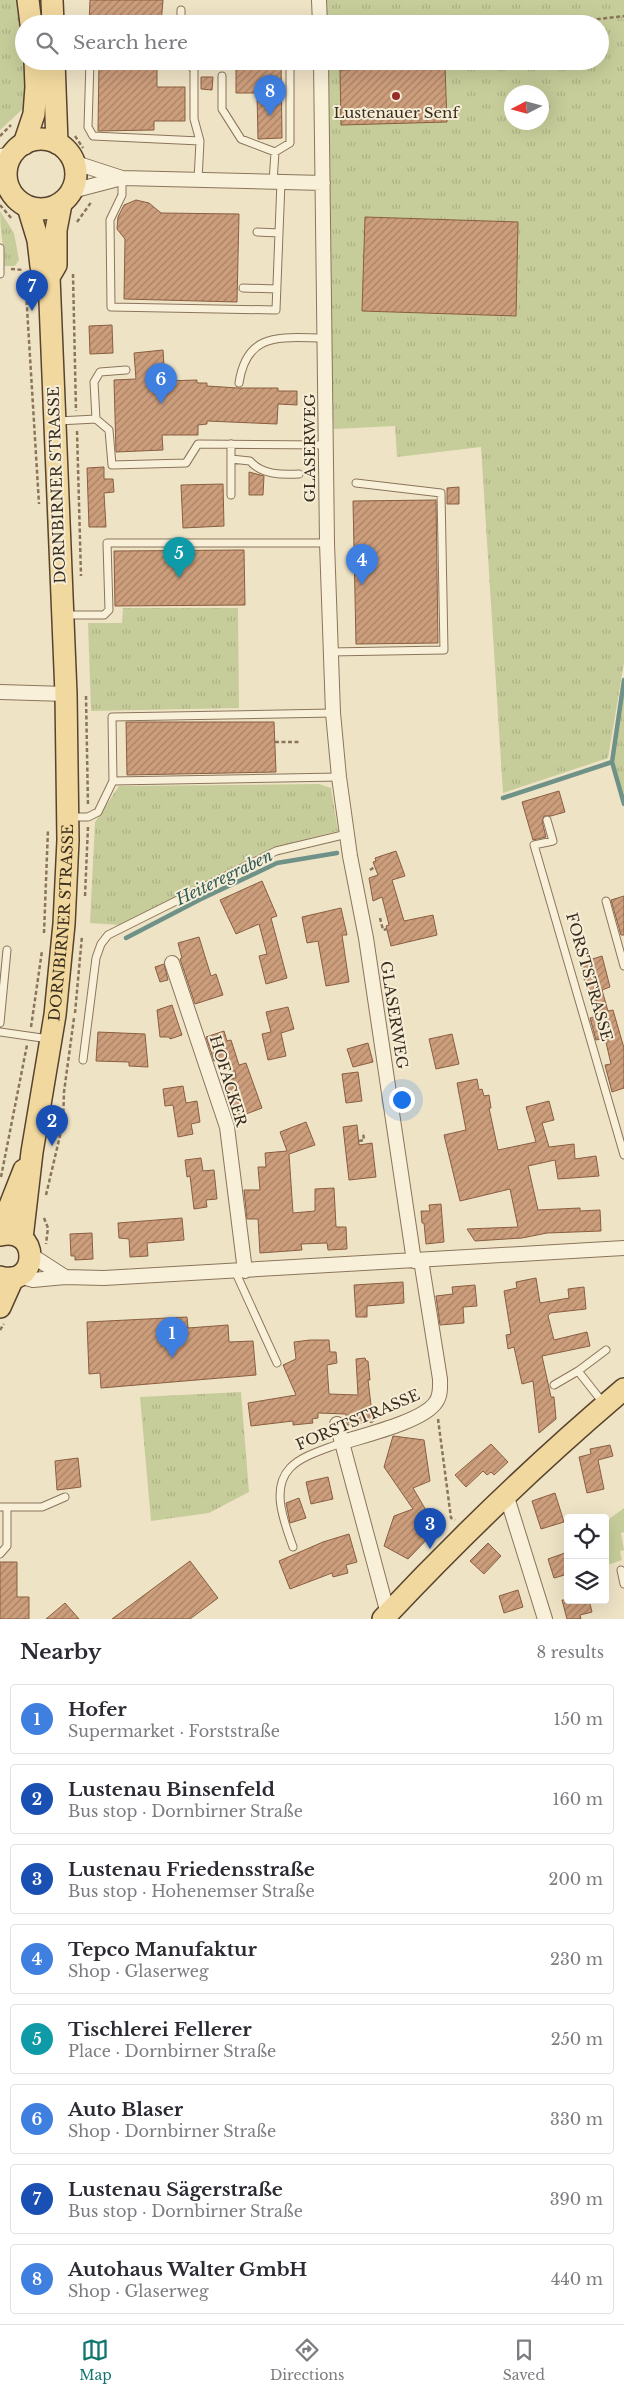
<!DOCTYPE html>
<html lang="en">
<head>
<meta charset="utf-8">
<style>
  :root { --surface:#fff; --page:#f2f2f3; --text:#2b2b33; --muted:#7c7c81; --line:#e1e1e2; --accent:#0f766e }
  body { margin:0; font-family:"Libre Baskerville",serif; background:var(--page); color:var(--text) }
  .controls { position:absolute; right:15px; bottom:15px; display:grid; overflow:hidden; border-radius:5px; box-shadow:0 5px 20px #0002 }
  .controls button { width:45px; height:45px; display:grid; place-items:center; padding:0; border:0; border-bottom:1px solid var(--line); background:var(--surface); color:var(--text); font:25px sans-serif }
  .compass { position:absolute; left:504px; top:85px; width:45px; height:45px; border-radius:50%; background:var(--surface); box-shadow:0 5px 20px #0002; rotate:264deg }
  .you { position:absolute; left:401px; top:1099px; width:18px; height:18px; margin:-12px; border:4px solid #fff; border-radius:50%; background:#1a73e8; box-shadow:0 0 0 8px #1a73e833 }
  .badge { display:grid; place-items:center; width:32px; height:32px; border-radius:50%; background:var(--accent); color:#fff; font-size:16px; font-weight:700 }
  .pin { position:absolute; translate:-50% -41px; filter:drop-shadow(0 1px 2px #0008) }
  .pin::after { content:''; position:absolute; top:26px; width:18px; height:15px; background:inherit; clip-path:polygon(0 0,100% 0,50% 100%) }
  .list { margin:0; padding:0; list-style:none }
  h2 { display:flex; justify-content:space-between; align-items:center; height:65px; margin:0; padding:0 20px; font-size:21px }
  h2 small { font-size:16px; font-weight:400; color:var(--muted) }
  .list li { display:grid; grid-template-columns:32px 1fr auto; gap:15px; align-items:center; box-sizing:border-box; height:70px; margin:0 10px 10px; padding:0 10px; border:1px solid var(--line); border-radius:5px }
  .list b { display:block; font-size:19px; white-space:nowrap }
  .list p { margin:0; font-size:16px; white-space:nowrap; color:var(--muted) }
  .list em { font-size:16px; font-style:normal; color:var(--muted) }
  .icon { flex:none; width:28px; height:28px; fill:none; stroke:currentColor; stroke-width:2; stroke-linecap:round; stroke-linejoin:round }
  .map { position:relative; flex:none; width:624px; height:1619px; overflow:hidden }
  .search { position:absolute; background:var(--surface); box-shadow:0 5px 20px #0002; left:15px; right:15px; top:15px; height:55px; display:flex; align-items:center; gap:12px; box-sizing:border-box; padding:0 18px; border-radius:28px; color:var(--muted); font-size:19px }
  .sheet { height:705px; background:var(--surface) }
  nav { display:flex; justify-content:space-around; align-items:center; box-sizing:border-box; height:70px; border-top:1px solid var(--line); background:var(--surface); font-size:14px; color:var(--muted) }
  nav a { display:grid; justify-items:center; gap:2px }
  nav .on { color:var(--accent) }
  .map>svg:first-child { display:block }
  .grass { fill:url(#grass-tufts); fill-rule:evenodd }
  .garden { fill:#c7cd9a }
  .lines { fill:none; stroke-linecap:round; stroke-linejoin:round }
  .stream { stroke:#6e9188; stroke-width:4.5 }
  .building { fill:url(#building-hatch); stroke:#895e41 }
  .service-casing { stroke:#8a755b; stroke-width:9 }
  .minor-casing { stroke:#8a755b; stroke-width:16 }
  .primary-casing { stroke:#58432f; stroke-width:24 }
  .path { stroke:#8a755b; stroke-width:2.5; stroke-dasharray:4 2.5; stroke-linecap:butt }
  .service { stroke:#f9f0da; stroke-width:7 }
  .minor { stroke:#f9f0da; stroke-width:14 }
  .primary { stroke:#f1d89e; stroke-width:21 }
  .poi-dot { fill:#992b2b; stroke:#f6edd6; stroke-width:2 }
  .labels { text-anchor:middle; stroke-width:4; stroke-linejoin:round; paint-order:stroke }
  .poi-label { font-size:15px; fill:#3a2d1f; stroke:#f6edd6 }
  .street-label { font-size:15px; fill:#3a2d1f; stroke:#f6edd6 }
  .water-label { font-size:16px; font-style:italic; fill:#2f5a58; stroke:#f6edd6 }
</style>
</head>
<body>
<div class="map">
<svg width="624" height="1619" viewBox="0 0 624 1619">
  <defs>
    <pattern id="grass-tufts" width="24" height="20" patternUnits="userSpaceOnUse" patternTransform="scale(1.25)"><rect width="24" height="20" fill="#c7cd9a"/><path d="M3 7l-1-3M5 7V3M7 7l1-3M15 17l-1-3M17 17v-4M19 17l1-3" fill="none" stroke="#acb084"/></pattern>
    <pattern id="building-hatch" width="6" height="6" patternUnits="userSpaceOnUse" patternTransform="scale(1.25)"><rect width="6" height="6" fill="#cd9e7c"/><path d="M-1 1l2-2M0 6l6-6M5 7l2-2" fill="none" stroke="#a78165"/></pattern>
  </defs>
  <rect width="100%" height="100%" fill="#efe3c6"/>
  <path class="grass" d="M0,0H24V61H28V108L23,109L0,130Z
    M322,0H624V663L608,758L503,793L481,447L397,457L395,426L334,429L325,338L323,61H600V24H322ZM512,92H542V122H512Z
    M0,211L14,233L19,260L15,266H4C4,247 0,230 0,211Z
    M123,608H238L239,708L91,711L88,623H122Z
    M624,680V804L612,762Z
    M319,784L331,788L338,831L274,847L119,925L90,923L95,822L119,786Z
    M241,1392L249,1492L209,1513L151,1521L140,1397Z"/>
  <path class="garden" d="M624,1508V1532L621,1533L624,1550L620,1551L622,1560L607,1565L605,1557V1522Z"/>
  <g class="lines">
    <path class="stream" d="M612,762L624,804
      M503,798L612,762L624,680
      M126,938L201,899L277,863L337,853"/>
  </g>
  <path class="building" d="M90,0H163L161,24H89Z
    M99,61H124V67L144,65L146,68H157V87H185V121H154V130L98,131Z
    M236,61H281L282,138L258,139L257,93H236Z
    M445,67L447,122L341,125L340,70Z
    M201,77H213L212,90L201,89Z
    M136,200L149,203L161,213L239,214L237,302L124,299L125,239L117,229L118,217L124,205Z
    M365,217L518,222L516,316L362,311Z
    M112,325L113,353L90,354L89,326Z
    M163,350L165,381L197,380V383H207V386L238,388H278V391H297V405L278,404L277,424L207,421V424L198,425V435H162L163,450L116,452L114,380L136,379L134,353Z
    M104,467V479H113L114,492L104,493L106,527H89L87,468Z
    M249,472L264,476L263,495H249Z
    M223,484L224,526L183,528L181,485Z
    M459,487V504H447V488Z
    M436,500L438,643L356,644L353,501Z
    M244,550L245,605L115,606L114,551Z
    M126,722H274L276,772L127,775Z
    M559,791L565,812L551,816H544L542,821L546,837L533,840L522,802Z
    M396,851L405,876L392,880L404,921L433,915L437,935L391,946L386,926L389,925L382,897L373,901L369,878L378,875L373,862L376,861L375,858Z
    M262,881L277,916L271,918L287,978L266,984L259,956L267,954L259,924L236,934L220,900Z
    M624,896V935H621L611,900Z
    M341,908L347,935H342L349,982L326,986L318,941L307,943L302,917Z
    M199,937L211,976L216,974L223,995L195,1004L180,959L182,958L178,943Z
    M602,956L610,987L602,990L608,1011L613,1010L624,1048V1088L612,1092L605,1065L611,1064L605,1038L596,1040L590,1018L594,1017L580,963Z
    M164,964L168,980L160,982L155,967Z
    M172,1005L182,1035L170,1039L169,1037H160L157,1010Z
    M288,1007L294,1029L281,1033L286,1056L268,1060L262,1034L271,1032L266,1012Z
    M224,1031L227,1041L231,1040L239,1065L246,1063L262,1108L238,1117L224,1079L236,1078L235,1071L221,1070L217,1060L214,1061L206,1037Z
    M98,1032L145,1034L148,1067L129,1066V1062L96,1061Z
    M452,1034L459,1064L436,1069L429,1039Z
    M368,1043L373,1062L353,1067L347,1049Z
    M358,1072L362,1101L346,1103L342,1074Z
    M477,1079L479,1090L482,1089L484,1096L489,1095L491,1108H489L498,1150L536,1142L526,1107L549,1101L554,1120L542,1123L549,1147L574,1144L575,1159L596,1156L599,1176L558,1179L555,1160L528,1166L538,1210L580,1208V1211L600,1210L601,1231L547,1233L522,1238L475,1241L467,1229L518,1227L510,1189L460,1201L444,1135L466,1130L457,1083Z
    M183,1086L186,1103L197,1101L200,1122L191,1124L193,1134L178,1137L173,1105L165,1106L163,1089Z
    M306,1122L315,1145L289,1154L293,1213L315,1211V1189L334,1188L336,1227H346L347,1249L328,1250L327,1243L301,1244L302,1250L260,1253L258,1219H247L244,1190H260L258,1167H266L265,1153L287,1151L280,1132Z
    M357,1125L359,1145L372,1143L376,1177L349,1180L343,1127Z
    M201,1158L203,1171L214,1170L217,1199L206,1200L207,1207L194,1209L190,1176L187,1177L185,1160Z
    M441,1204L444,1242L426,1244L424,1223H422L421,1211H430L429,1205Z
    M182,1218L184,1240L147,1243L148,1256L130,1257L129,1239L119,1238L118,1223Z
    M92,1233L93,1259L75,1260V1256H71L70,1234Z
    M536,1278L540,1303L569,1298L568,1289L584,1287L586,1309L550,1313L548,1316L554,1340L587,1332L590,1346L542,1356L551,1397H554L556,1419L539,1433L533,1381L522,1384L514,1347L508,1349L506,1335L511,1334L504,1291L517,1288L516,1282Z
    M403,1282L404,1303L367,1306V1317H356L354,1285Z
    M475,1285L477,1306L463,1307L464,1323L440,1325L436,1296L453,1294L452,1287Z
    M187,1317L188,1328L228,1325L229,1342L253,1341L256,1375L101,1388L100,1373L89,1374L87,1322Z
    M310,1340H329L330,1352H336L337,1363L327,1365L329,1394L358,1395L356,1359L365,1358L366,1361H368L370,1380H368L373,1422L347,1425L346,1414L318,1413V1418L312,1419L313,1423L293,1425V1421L251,1426L248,1403L296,1395L283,1365L296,1359L294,1342Z
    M393,1436L424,1440L430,1481L413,1488L437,1529L408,1559L384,1546L394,1516L413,1509L384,1467Z
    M491,1444L508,1462L494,1475L491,1472L487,1475L483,1471L466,1487L455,1475Z
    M610,1445L613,1456L598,1460L604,1489L587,1493L579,1457L591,1454L590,1449Z
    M78,1458L81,1487L57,1490L55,1461Z
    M328,1477L333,1499L311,1504L306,1482Z
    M555,1493L564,1522L541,1529L532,1501Z
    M299,1498L306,1518L290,1523L286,1503Z
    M349,1534L357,1562L346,1565L348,1573L333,1577L332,1573L290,1589L279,1561L323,1542Z
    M488,1543L501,1556L484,1574L470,1561Z
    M565,1553L568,1574L554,1578L548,1559Z
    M190,1561L218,1598L190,1619H112Z
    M0,1562H17V1597H29V1619H0Z
    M518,1590L523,1607L504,1613L499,1596Z
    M562,1600H589L592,1612L580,1615L581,1619H567Z
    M65,1603L79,1619H46Z"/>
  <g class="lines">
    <g class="service-casing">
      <path id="service" d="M181,24V10
        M90,61L88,127L93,136L200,141
        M188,61L194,70V119L200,141L198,180
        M222,76V109L241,139L275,152L273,182
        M275,152L290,143V69
        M122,178V195L110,220L111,307L276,310L281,182
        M257,232L279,233
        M0,248V274
        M243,288L277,289
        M239,383C247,330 282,338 325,338
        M96,419L94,382L100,372L126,370
        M58,421L96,419L109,430L112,465L186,463L198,444L327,445
        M231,459L250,461C262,475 282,475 299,474
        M231,495V444
        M66,615H104L109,610L107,543H327
        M330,652L444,650L441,493L356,483
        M113,781L339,777
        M71,817H88L98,812L113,781L112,717L333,713
        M547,820L553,841L534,845L624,1155
        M606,901L624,966
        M0,1023L7,950
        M0,1032L49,1039
        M83,1060L96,958L101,944L108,935L276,851L347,834
        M235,1271L277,1363
        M578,1371L604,1404
        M554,1385L578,1371L606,1350
        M0,1507H42L65,1497
        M293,1547C285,1524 270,1489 290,1468C302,1455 327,1449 343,1442
        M0,1554L7,1546V1507
        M621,1570L624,1584"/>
    </g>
    <g class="minor-casing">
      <path id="minor" d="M319,0L320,24
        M321,61L327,543L333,713L339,777L350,856L366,938L414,1261
        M0,156L13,154
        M73,159L79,164L122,178L323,183
        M0,181L8,186
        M72,191L122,178
        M0,692L66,694
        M172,963L227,1127L245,1271
        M31,1255L65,1277
        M19,1276L33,1280L65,1277L104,1278L624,1248
        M337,1424L388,1614
        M343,1442C365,1435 424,1421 436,1402C441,1395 440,1386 440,1379L421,1260
        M506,1494L545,1619"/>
    </g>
    <g class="primary-casing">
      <g id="primary">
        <path d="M28,0L31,24"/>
        <path d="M52,0L53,24"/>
        <path d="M54,61L57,143"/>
        <circle cx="41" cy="174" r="35"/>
        <path d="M24,144L34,114L36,87L35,61"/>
        <path d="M28,207L38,240L41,266L49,277"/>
        <path d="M0,1231L24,1170"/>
        <path d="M0,1235C40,1225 40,1288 0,1277"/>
        <path id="s1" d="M22,1238L32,1152L55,1015L64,924L68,840L66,694L49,277L56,265V230L61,204"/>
        <path d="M0,1307L13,1278"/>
        <path d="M383,1619C459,1538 539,1461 624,1389"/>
      </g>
    </g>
    <path class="path" d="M558,24L624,16
      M0,136L11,125
      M75,136L83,148
      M0,205L12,219
      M77,222L92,201
      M11,269L23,270
      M73,274L76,411
      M25,275L39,504
      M77,431L81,576
      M86,696L88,806
      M275,742H299
      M370,870L375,867
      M85,896L88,826
      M380,918L383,930L387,929
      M44,933L48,829
      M75,1013L82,936
      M31,1027L42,951
      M359,1141L364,1140L363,1132
      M1,1177L27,1045
      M46,1195L63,1123L64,1092L74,1018
      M44,1218L48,1228L46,1244
      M0,1330L4,1324
      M438,1419L451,1518L455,1520"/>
    <use href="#service" class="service"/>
    <use href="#minor" class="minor"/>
    <use href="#primary" class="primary"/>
  </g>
  <circle class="poi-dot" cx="396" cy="96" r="5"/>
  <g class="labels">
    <g class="poi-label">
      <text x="396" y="118">Lustenauer Senf</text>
    </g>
    <g class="street-label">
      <text transform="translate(310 448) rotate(-90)" y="5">GLASERWEG</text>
      <text transform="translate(57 485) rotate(-92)" y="5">DORNBIRNER STRASSE</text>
      <text dy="5" stroke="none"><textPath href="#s1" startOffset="318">DORNBIRNER STRASSE</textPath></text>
      <text transform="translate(589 977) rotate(74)" y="5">FORSTSTRASSE</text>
      <text transform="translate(394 1015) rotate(81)" y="5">GLASERWEG</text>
      <text transform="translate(228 1081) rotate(73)" y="5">HOFACKER</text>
      <text transform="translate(358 1420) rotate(-23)" y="5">FORSTSTRASSE</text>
    </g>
    <g class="water-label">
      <text transform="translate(224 877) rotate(-26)" y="6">Heiteregraben</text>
    </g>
  </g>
</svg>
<div class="controls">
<button><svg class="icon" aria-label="locate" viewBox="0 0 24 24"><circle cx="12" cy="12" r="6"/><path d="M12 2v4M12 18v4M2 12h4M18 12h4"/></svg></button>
<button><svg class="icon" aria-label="layers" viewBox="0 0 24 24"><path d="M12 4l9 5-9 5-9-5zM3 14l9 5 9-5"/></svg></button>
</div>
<svg class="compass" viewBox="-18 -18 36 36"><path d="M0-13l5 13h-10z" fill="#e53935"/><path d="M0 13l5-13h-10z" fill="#7c7c81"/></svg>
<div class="you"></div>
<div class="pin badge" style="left:172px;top:1358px;background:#3f7fe0">1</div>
<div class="pin badge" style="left:52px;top:1146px;background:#1a4fb4">2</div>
<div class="pin badge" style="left:430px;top:1549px;background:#1a4fb4">3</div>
<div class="pin badge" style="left:362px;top:585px;background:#3f7fe0">4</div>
<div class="pin badge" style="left:179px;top:578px;background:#0f9aa8">5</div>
<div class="pin badge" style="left:161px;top:404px;background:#3f7fe0">6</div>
<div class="pin badge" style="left:32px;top:311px;background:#1a4fb4">7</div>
<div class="pin badge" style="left:270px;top:116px;background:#3f7fe0">8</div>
<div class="search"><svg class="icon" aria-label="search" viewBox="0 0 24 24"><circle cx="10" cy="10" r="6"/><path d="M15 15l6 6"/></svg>Search here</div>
</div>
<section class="sheet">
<h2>Nearby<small>8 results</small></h2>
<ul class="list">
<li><span class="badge" style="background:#3f7fe0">1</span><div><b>Hofer</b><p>Supermarket · Forststraße</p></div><em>150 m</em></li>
<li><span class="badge" style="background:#1a4fb4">2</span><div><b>Lustenau Binsenfeld</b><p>Bus stop · Dornbirner Straße</p></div><em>160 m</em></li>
<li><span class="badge" style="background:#1a4fb4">3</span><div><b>Lustenau Friedensstraße</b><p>Bus stop · Hohenemser Straße</p></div><em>200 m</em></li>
<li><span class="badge" style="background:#3f7fe0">4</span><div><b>Tepco Manufaktur</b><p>Shop · Glaserweg</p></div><em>230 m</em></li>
<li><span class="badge" style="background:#0f9aa8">5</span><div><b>Tischlerei Fellerer</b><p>Place · Dornbirner Straße</p></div><em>250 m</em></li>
<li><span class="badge" style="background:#3f7fe0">6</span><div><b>Auto Blaser</b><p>Shop · Dornbirner Straße</p></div><em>330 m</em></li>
<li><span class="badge" style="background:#1a4fb4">7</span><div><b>Lustenau Sägerstraße</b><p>Bus stop · Dornbirner Straße</p></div><em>390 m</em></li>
<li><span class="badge" style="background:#3f7fe0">8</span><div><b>Autohaus Walter GmbH</b><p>Shop · Glaserweg</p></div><em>440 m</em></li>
</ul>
</section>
<nav>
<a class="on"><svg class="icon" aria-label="map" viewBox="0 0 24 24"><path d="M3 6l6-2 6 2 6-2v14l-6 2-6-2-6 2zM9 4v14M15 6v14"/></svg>Map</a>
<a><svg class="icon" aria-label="directions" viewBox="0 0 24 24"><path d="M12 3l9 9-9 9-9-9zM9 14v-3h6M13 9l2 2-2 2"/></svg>Directions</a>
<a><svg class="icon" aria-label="saved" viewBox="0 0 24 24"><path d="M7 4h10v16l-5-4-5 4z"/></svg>Saved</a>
</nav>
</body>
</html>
